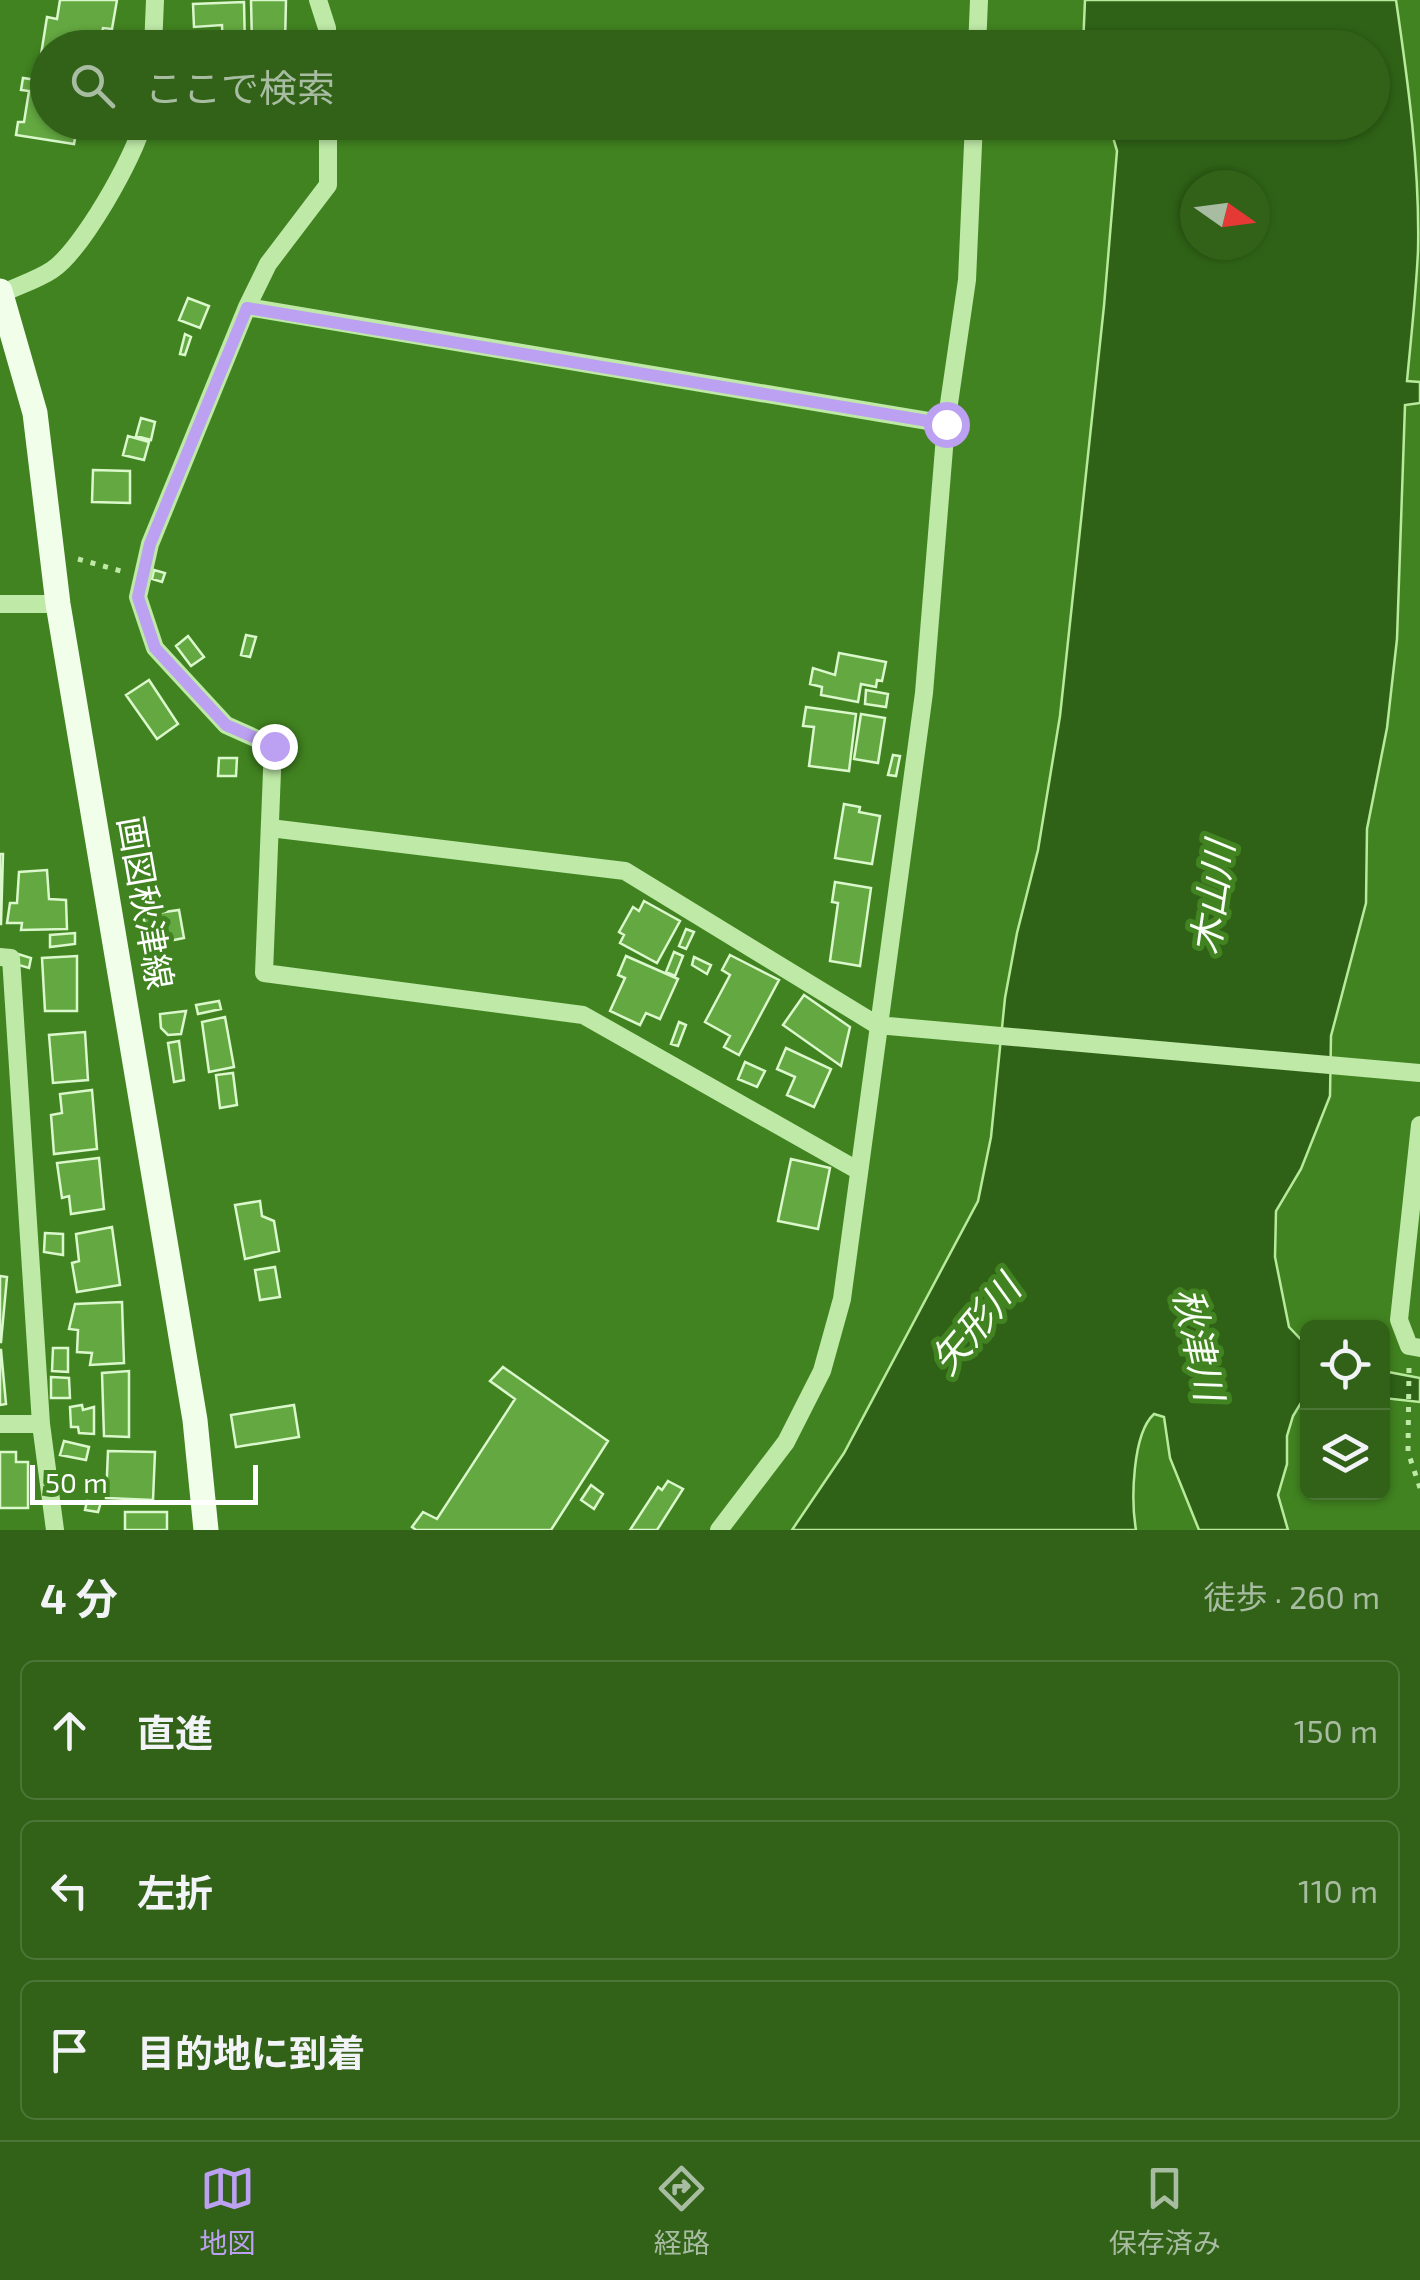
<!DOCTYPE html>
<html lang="ja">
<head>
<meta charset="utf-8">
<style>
  :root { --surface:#316218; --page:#3d6b25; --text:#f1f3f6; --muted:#a8bca2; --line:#4c7637; --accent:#bca0f2 }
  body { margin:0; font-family:"Exo 2","Noto Sans JP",sans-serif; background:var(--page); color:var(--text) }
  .controls { position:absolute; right:30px; bottom:30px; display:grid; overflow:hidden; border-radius:15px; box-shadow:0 2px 8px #0004 }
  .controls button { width:90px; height:90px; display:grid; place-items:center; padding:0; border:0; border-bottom:2px solid var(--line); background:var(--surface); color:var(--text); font:50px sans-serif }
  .compass { position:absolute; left:1180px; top:170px; width:90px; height:90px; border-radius:50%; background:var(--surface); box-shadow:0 2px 8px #0004; rotate:104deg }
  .scale { position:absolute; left:30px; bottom:25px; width:228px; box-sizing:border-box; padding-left:10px; border:5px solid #fff; border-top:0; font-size:28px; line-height:35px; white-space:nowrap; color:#fff; -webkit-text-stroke:8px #418320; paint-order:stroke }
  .stop { position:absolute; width:30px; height:30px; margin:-22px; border:8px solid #bca0f2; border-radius:50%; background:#fff }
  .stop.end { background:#bca0f2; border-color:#fff; box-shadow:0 2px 10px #0008 }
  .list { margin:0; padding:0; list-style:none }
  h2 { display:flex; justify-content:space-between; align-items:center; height:130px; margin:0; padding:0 40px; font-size:42px }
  h2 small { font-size:32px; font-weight:400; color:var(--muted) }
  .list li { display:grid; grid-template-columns:65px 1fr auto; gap:30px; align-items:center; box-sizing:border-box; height:140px; margin:0 20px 20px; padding:0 20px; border:2px solid var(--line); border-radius:15px }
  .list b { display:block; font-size:38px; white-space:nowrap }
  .list em { font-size:32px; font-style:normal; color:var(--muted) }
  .icon { flex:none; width:55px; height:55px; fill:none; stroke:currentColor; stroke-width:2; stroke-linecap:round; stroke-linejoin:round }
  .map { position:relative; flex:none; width:1420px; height:1530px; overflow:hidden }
  .search { position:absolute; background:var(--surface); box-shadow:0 2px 8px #0004; left:30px; right:30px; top:30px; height:110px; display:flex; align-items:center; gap:25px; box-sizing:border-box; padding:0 35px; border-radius:55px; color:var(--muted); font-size:38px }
  .sheet { height:610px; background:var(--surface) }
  nav { display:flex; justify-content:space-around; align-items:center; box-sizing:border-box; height:140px; border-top:2px solid var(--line); background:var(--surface); font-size:28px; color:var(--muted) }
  nav a { display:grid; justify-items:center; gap:5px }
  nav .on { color:var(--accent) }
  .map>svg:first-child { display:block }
  .water { fill:#2f6216; stroke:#b8ea9b; stroke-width:2.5; fill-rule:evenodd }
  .building { fill:#64a841; stroke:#dbf7cc; stroke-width:2.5 }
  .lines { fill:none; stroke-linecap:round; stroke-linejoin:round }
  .path { stroke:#bee9a7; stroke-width:5; stroke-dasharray:5 8; stroke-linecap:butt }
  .minor { stroke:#bee9a7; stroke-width:18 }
  .major { stroke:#f0feea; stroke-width:25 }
  .route { stroke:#bca0f2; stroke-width:12 }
  .labels { text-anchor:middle; stroke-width:10; stroke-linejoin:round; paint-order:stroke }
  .street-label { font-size:35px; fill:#fff; stroke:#418320 }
  .water-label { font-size:38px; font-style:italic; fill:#f7fdf4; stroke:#418320 }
</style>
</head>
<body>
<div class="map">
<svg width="1420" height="1530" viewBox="0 0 1420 1530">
  <rect width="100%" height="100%" fill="#418320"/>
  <path class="water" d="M1085,0H1396C1408,82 1420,168 1418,251C1416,294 1411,338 1407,381L1420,382V403L1405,405L1397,639L1387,728L1367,829L1366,903L1331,1036L1330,1096L1301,1169L1276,1211L1275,1257L1289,1327L1308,1347L1307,1393L1293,1416L1287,1436V1464L1278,1495L1288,1530H1199L1170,1458L1164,1417L1154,1414C1132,1434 1131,1501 1136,1530H792L844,1453L978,1201L991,1137L1005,998L1017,933L1038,850L1060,716L1104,306L1117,151L1112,134L1080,123L1372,122V48L1083,47ZM1195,185H1255V245H1195Z
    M1383,1371L1420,1378V1402L1383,1398Z"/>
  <path class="building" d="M60,0H117L112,29L103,28L99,48H48V122H78L74,144L16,135L18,122H24L29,91L21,90L23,78L37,80L47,17L57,19Z
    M251,0H286L285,44H252Z
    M244,2L245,48H223L222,25L194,27L193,4Z
    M134,32L132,48H123L125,33Z
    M188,298L209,306L200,328L179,320Z
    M185,334L191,337L185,355L180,354Z
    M141,418L155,422L151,440L136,436Z
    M128,436L149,442L144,460L123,455Z
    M93,470L130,471V503L92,502Z
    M154,570L165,573L162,582L152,579Z
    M246,635L256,637L250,657L241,655Z
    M188,636L204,657L191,666L176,646Z
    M839,653L886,662L882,681L877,680L876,687L861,684L858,702L821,695L822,687L810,684L813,668L835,675Z
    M149,680L178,724L157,739L126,695Z
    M866,690L888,694L886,707L865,704Z
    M806,707L856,714L849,771L809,766L814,727L803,726Z
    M861,714L885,718L878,763L854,759Z
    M893,755L900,756L896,776L888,775Z
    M219,758H237L236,776H218Z
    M844,804L860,807L859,812L880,816L872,864L835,858Z
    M0,854H3L1,924H0Z
    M47,870L49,899L66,900L67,929L21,930L22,923H7L10,903H17L19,872Z
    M835,882L871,888L860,966L830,961L838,903L832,902Z
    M644,901L680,921L657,963L620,943L624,935L619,932L633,907L639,911Z
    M179,910L184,938L149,945L143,915Z
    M686,929L694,932L686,949L679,946Z
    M75,933V944L50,947V935Z
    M674,952L683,956L675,976L666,972Z
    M18,954L31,958L29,968L15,964Z
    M730,955L779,980L739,1055L724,1047L730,1036L705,1022L730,975L722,970Z
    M77,956V1011H45L42,958Z
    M626,956L678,979L660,1019L646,1013L640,1025L610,1011L625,978L618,975Z
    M694,957L711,965L707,974L692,965Z
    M804,995L850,1027L841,1066L783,1025Z
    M219,1001L221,1009L198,1014L196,1005Z
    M186,1011L181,1034L168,1035L161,1028L160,1014Z
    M225,1017L234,1067L209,1072L202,1022Z
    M679,1022L686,1025L678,1046L671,1044Z
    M85,1032L88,1080L53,1083L49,1035Z
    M179,1041L184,1080L174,1082L168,1043Z
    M786,1048L831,1069L814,1107L787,1095L795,1077L777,1069Z
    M745,1062L765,1071L757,1087L738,1079Z
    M233,1073L237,1105L220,1108L216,1075Z
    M92,1090L97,1149L54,1154L51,1115L62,1113L60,1094Z
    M99,1158L104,1209L71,1214L69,1196L62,1198L57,1163Z
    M791,1159L830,1168L818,1229L778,1221Z
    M260,1201L262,1216L274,1221L279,1251L245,1259L235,1205Z
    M112,1227L120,1285L77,1292L72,1263L79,1261L76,1234Z
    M45,1233L63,1234V1255L44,1252Z
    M275,1267L280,1297L260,1300L255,1270Z
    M0,1276L7,1277L1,1342H0Z
    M122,1302L124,1363L90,1365L92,1353L77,1352L78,1330L69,1329L75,1304Z
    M53,1348H68V1372L52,1371Z
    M1,1350L6,1404L0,1405V1350Z
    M503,1367L608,1441L551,1530H416L412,1527L423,1512L437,1519L515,1399L490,1381Z
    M129,1371V1437L104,1436L102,1373Z
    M51,1377L69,1378L70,1398H51Z
    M82,1405L83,1410L94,1407V1434L79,1433L78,1427H71L70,1407Z
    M294,1405L299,1437L236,1447L231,1415Z
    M64,1441L89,1447L86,1460L60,1455Z
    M108,1451L155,1452L153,1500L106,1498Z
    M0,1452H16V1462H28V1508H0Z
    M668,1481L683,1489L657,1530H630L658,1487L662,1490Z
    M591,1485L603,1494L594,1509L581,1500Z
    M87,1501L101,1502L98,1512L85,1510Z
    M125,1512H167V1530H125Z"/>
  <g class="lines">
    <path class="path" d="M78,559L121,571
      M1409,1368L1408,1452L1420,1488"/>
    <path class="minor" d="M318,0L327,28V48
      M153,48L155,0
      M977,48L979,0
      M328,122V185L268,264L247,307L150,544L138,597L155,648L226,725L273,746L264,973L583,1015L859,1171
      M1,294C17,286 37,280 52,270C81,251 135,157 143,122
      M247,307L946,424
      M0,604H58
      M270,828L625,871L877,1025L1420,1073
      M0,957L11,958L41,1424L55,1530
      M1420,1125L1399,1320L1409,1346L1420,1348
      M0,1424H41
      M719,1530L786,1442L822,1371L842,1299L924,693L946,424L967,280L974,122"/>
    <path class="major" d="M0,291L35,413L58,604L195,1420L206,1530"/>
  </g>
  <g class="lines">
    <path class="route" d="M274,746L226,725L155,648L138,597L150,544L247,308L946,424"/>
  </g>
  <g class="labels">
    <g class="street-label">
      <text transform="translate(145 903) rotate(80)" y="12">画図秋津線</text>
    </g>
    <g class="water-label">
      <text transform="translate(1213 898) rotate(-82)" y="13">木山川</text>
      <text transform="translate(976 1325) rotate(-50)" y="13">矢形川</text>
      <text transform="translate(1198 1344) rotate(78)" y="13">秋津川</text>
    </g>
  </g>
</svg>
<div class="controls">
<button><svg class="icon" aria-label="locate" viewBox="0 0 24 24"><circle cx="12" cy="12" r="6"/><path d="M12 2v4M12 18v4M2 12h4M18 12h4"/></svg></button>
<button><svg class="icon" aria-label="layers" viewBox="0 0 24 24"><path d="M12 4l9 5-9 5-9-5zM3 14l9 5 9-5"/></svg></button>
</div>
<svg class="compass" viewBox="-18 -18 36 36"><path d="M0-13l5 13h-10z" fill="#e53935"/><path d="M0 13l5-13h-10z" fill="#a8bca2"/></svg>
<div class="scale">50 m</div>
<div class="stop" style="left:946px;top:424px"></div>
<div class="stop end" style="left:274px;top:746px"></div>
<div class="search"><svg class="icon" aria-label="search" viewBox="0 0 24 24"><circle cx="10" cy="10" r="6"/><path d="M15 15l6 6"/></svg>ここで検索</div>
</div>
<section class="sheet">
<h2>4 分<small>徒歩 · 260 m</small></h2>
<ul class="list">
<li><svg class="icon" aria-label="ahead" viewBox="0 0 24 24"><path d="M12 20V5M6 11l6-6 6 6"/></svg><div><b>直進</b></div><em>150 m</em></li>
<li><svg class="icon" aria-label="left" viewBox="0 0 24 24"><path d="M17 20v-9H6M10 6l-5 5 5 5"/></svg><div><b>左折</b></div><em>110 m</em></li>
<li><svg class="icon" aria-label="arrive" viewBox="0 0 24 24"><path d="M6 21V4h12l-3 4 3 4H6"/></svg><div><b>目的地に到着</b></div></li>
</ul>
</section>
<nav>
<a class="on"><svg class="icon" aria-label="map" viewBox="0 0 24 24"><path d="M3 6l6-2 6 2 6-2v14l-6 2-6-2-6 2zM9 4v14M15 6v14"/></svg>地図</a>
<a><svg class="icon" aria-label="directions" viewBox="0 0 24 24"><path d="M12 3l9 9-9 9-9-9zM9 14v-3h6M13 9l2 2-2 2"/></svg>経路</a>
<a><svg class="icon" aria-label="saved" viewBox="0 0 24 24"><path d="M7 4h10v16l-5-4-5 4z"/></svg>保存済み</a>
</nav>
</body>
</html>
